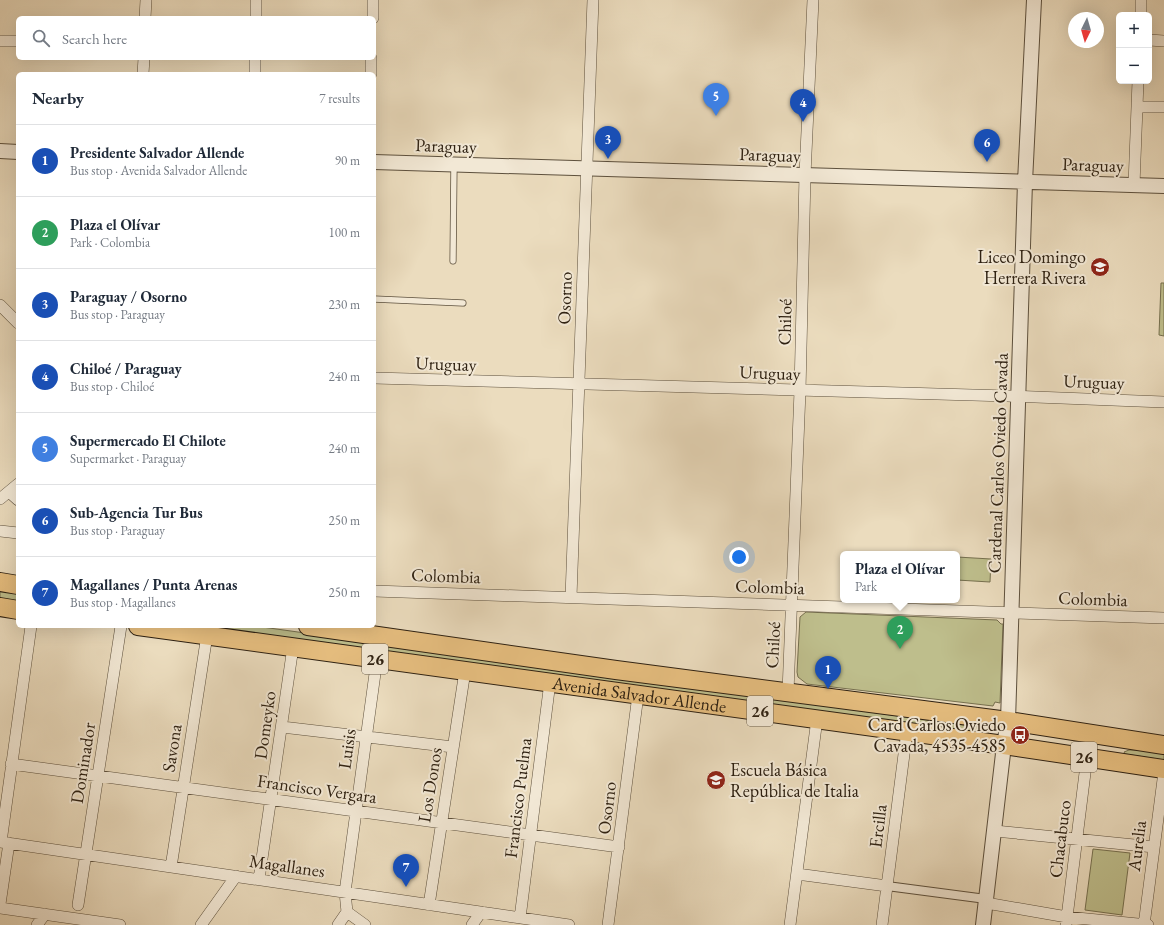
<!DOCTYPE html>
<html lang="en">
<head>
<meta charset="utf-8">
<style>
  :root { --surface:#fff; --page:#f2f2f3; --text:#1f2937; --muted:#747a83; --line:#e0e1e3; --accent:#8f2418 }
  body { margin:0; font-family:"EB Garamond",serif; background:var(--page); color:var(--text) }
  .controls { position:absolute; right:12px; top:12px; display:grid; overflow:hidden; border-radius:6px; box-shadow:0 4px 16px #0002 }
  .controls button { width:36px; height:36px; display:grid; place-items:center; padding:0; border:0; border-bottom:1px solid var(--line); background:var(--surface); color:var(--text); font:20px sans-serif }
  .compass { position:absolute; left:1068px; top:12px; width:36px; height:36px; border-radius:50%; background:var(--surface); box-shadow:0 4px 16px #0002; rotate:185deg }
  .you { position:absolute; left:739px; top:557px; width:14px; height:14px; margin:-10px; border:3px solid #fff; border-radius:50%; background:#1a73e8; box-shadow:0 0 0 6px #1a73e833 }
  .badge { display:grid; place-items:center; width:26px; height:26px; border-radius:50%; background:var(--accent); color:#fff; font-size:13px; font-weight:700 }
  .pin { position:absolute; translate:-50% -33px; filter:drop-shadow(0 1px 2px #0008) }
  .pin::after { content:''; position:absolute; top:21px; width:14px; height:12px; background:inherit; clip-path:polygon(0 0,100% 0,50% 100%) }
  .popup { position:absolute; left:840px; top:551px; width:120px; height:52px; box-sizing:border-box; display:grid; place-content:center; border-radius:6px; background:var(--surface); filter:drop-shadow(0 1px 3px #0005); font-size:13px; white-space:nowrap; color:var(--muted) }
  .popup b { font-size:15px; color:var(--text) }
  .popup::after { content:''; position:absolute; left:50%; top:100%; margin-left:-8px; border:8px solid transparent; border-top-color:var(--surface) }
  .list { margin:0; padding:0; list-style:none }
  h2 { display:flex; justify-content:space-between; align-items:center; height:52px; margin:0; padding:0 16px; font-size:17px }
  h2 small { font-size:13px; font-weight:400; color:var(--muted) }
  .list li { display:grid; grid-template-columns:26px 1fr auto; gap:12px; align-items:center; box-sizing:border-box; height:72px; padding:0 16px; border-top:1px solid var(--line) }
  .list b { display:block; font-size:15px; white-space:nowrap }
  .list p { margin:0; font-size:13px; white-space:nowrap; color:var(--muted) }
  .list em { font-size:13px; font-style:normal; color:var(--muted) }
  .icon { flex:none; width:22px; height:22px; fill:none; stroke:currentColor; stroke-width:2; stroke-linecap:round; stroke-linejoin:round }
  .map { position:relative; flex:none; width:1164px; height:925px; overflow:hidden }
  .search { position:absolute; background:var(--surface); box-shadow:0 4px 16px #0002; left:16px; top:16px; width:360px; height:44px; display:flex; align-items:center; gap:10px; box-sizing:border-box; padding:0 14px; border-radius:6px; color:var(--muted); font-size:15px }
  .panel { position:absolute; background:var(--surface); box-shadow:0 4px 16px #0002; left:16px; top:72px; width:360px; height:556px; border-radius:6px }
  .map>svg:first-child { display:block }
  .green { fill:#bebe8c; stroke:#76704f }
  .lines { fill:none; stroke-linecap:round; stroke-linejoin:round }
  .service-casing { stroke:#5d503d; stroke-width:7 }
  .pedestrian-casing { stroke:#5d503d; stroke-width:10 }
  .minor-casing { stroke:#5d503d; stroke-width:12 }
  .tertiary-casing { stroke:#5d503d; stroke-width:16 }
  .trunk-casing { stroke:#2e2112; stroke-width:20 }
  .service { stroke:#f2e8d5; stroke-width:5.5 }
  .pedestrian { stroke:#f2e8d5; stroke-width:8 }
  .minor { stroke:#f2e8d5; stroke-width:11 }
  .tertiary { stroke:#f2e8d5; stroke-width:14 }
  .trunk { stroke:#e6be7f; stroke-width:18 }
  .labels { text-anchor:middle; stroke-width:4; stroke-linejoin:round; paint-order:stroke }
  .shield { fill:#f2e8d5; stroke:#695d4c; stroke-width:1 }
  .shield-label { font-size:17px; font-weight:bold; fill:#2e2112 }
  .street-label { font-size:18px; fill:#2e2112; stroke:#f2e8d5 }
  .poi-label { font-size:18px; fill:#2e2112; stroke:#f2e8d5; text-anchor:end }
</style>
</head>
<body>
<div class="map">
<svg width="1164" height="925" viewBox="0 0 1164 925">
  <rect width="100%" height="100%" fill="#ebdcbe"/>
  <filter id="stains"><feTurbulence type="fractalNoise" baseFrequency=".005" numOctaves="4"/><feColorMatrix values="0 0 0 0 .2 0 0 0 0 .09 0 0 0 0 .02 0 0 0 .5 -.17"/></filter>
  <radialGradient id="worn" r=".72"><stop offset=".6" stop-color="#630" stop-opacity="0"/><stop offset="1" stop-color="#630" stop-opacity=".3"/></radialGradient>
  <path class="green" d="M1161,283H1164V336L1159,335Z
    M957,557L991,559L990,582L957,580Z
    M0,591L18,593V601L0,598Z
    M806,612L997,620L1001,624H1003L1000,703L995,702L993,706L807,684L798,677L797,672L800,617Z
    M201,626H255L984,728V734Z
    M1129,750H1144L1164,753V760L1125,754L1124,752Z
    M1093,849L1130,853L1122,915L1085,910Z"/>
  <g class="lines">
    <g class="service-casing">
      <path id="service" d="M453,261L454,165
        M374,299L463,303"/>
    </g>
    <g class="pedestrian-casing">
      <path id="pedestrian" d="M887,886L986,899"/>
    </g>
    <g class="minor-casing">
      <path id="minor" d="M1141,15V0
        M145,18L146,0
        M256,18V0
        M373,18V0
        M1149,40L1164,41
        M0,41H18
        M143,74L144,58
        M255,74V58
        M371,74V58
        M1137,107H1164
        M1134,185L1138,81
        M0,305L18,323
        M374,378L1008,396L1164,402
        M9,492L18,500
        M0,499L18,484
        M0,531L18,533
        M374,591L1164,618
        M571,597L593,0
        M788,692L800,391L805,175L813,0
        M282,727L453,747
        M11,764L619,847
        M995,831L1154,847
        M0,842L569,925
        M1,842L31,626
        M171,867L207,635
        M797,874L887,886
        M259,879L293,647
        M986,903L1067,917L1148,925
        M0,904L9,843
        M78,905L121,626
        M429,905L465,671
        M0,908L120,925
        M520,918L550,682
        M37,925L45,914
        M201,925L236,876
        M338,925L347,912
        M365,925L347,912L345,892L377,659
        M472,925L481,912
        M608,925L638,695
        M790,925L817,719
        M882,925L907,731
        M1066,925L1087,757
        M1144,925L1164,772"/>
    </g>
    <g class="tertiary-casing">
      <path id="tertiary" d="M0,151L18,152
        M374,162L1164,186
        M983,925L1004,745L1008,721L1025,182L1034,0"/>
    </g>
    <g class="trunk-casing">
      <g id="trunk">
        <path d="M0,582L18,585"/>
        <path d="M0,607L18,610"/>
        <path id="s1" d="M138,626L1004,745L1164,769"/>
        <path d="M308,626L616,670L1008,721L1164,745"/>
      </g>
    </g>
    <use href="#service" class="service"/>
    <use href="#pedestrian" class="pedestrian"/>
    <use href="#minor" class="minor"/>
    <use href="#tertiary" class="tertiary"/>
    <use href="#trunk" class="trunk"/>
  </g>
  <defs>
    <g id="school-disc" transform="scale(1)"><circle r="9.5" fill="#8f2418" stroke="#f2e8d5"/><path d="M0-5L7-2L0 1L-7-2ZM-4 1L0 2.5L4 1V4Q0 6-4 4Z" fill="#fff"/></g>
    <g id="bus-disc" transform="scale(1)"><circle r="9.5" fill="#8f2418" stroke="#f2e8d5"/><path d="M-5-6H5V4H4V6H2V4H-2V6H-4V4H-5ZM-3.5-4V0h7V-4ZM-3.5 1.2v1.5H-2V1.2ZM2 1.2v1.5H3.5V1.2Z" fill="#fff"/></g>
  </defs>
  <g fill-rule="evenodd">
    <use href="#school-disc" x="1100" y="267"/>
    <use href="#bus-disc" x="1020" y="735"/>
    <use href="#school-disc" x="716" y="780"/>
  </g>
  <g class="labels">
    <g class="shield">
      <rect x="362" y="644" width="26" height="30" rx="3"/>
      <rect x="747" y="696" width="26" height="30" rx="3"/>
      <rect x="1071" y="742" width="26" height="30" rx="3"/>
    </g>
    <g class="shield-label">
      <text x="375" y="665">26</text>
      <text x="760" y="717">26</text>
      <text x="1084" y="763">26</text>
    </g>
    <g class="street-label">
      <text transform="translate(446 146) rotate(2)" y="6">Paraguay</text>
      <text transform="translate(770 155) rotate(2)" y="6">Paraguay</text>
      <text transform="translate(1093 165) rotate(2)" y="6">Paraguay</text>
      <text transform="translate(565 298) rotate(-88)" y="6">Osorno</text>
      <text transform="translate(785 322) rotate(-89)" y="6">Chiloé</text>
      <text transform="translate(446 364) rotate(2)" y="6">Uruguay</text>
      <text transform="translate(770 373) rotate(2)" y="6">Uruguay</text>
      <text transform="translate(1094 382) rotate(2)" y="6">Uruguay</text>
      <text transform="translate(998 463) rotate(-88)" y="6">Cardenal Carlos Oviedo Cavada</text>
      <text transform="translate(446 576) rotate(2)" y="6">Colombia</text>
      <text transform="translate(770 587) rotate(2)" y="6">Colombia</text>
      <text transform="translate(1093 599) rotate(2)" y="6">Colombia</text>
      <text transform="translate(773 645) rotate(-87)" y="6">Chiloé</text>
      <text dy="6" stroke="none"><textPath href="#s1" startOffset="506">Avenida Salvador Allende</textPath></text>
      <text transform="translate(265 725) rotate(-82)" y="6">Domeyko</text>
      <text transform="translate(172 748) rotate(-81)" y="6">Savona</text>
      <text transform="translate(347 749) rotate(-82)" y="6">Luisis</text>
      <text transform="translate(83 763) rotate(-81)" y="6">Dominador</text>
      <text transform="translate(430 785) rotate(-81)" y="6">Los Donos</text>
      <text transform="translate(317 789) rotate(8)" y="6">Francisco Vergara</text>
      <text transform="translate(518 798) rotate(-83)" y="6">Francisco Puelma</text>
      <text transform="translate(607 808) rotate(-83)" y="6">Osorno</text>
      <text transform="translate(878 826) rotate(-83)" y="6">Ercilla</text>
      <text transform="translate(1060 839) rotate(-83)" y="6">Chacabuco</text>
      <text transform="translate(1137 846) rotate(-83)" y="6">Aurelia</text>
      <text transform="translate(287 866) rotate(8)" y="6">Magallanes</text>
    </g>
    <g class="poi-label">
      <text x="1086" y="263">Liceo Domingo<tspan x="1086" dy="21">Herrera Rivera</tspan></text>
      <text x="1006" y="731">Card Carlos Oviedo<tspan x="1006" dy="21">Cavada, 4535-4585</tspan></text>
      <text x="730" y="776" text-anchor="start">Escuela Básica<tspan x="730" dy="21">República de Italia</tspan></text>
    </g>
  </g>
  <rect width="100%" height="100%" filter="url(#stains)"/>
  <rect width="100%" height="100%" fill="url(#worn)"/>
</svg>
<div class="controls">
<button>+</button>
<button>−</button>
</div>
<svg class="compass" viewBox="-18 -18 36 36"><path d="M0-13l5 13h-10z" fill="#e53935"/><path d="M0 13l5-13h-10z" fill="#747a83"/></svg>
<div class="you"></div>
<div class="pin badge" style="left:828px;top:689px;background:#1a4fb4">1</div>
<div class="pin badge" style="left:900px;top:649px;background:#2e9e5b">2</div>
<div class="popup"><b>Plaza el Olívar</b>Park</div>
<div class="pin badge" style="left:608px;top:159px;background:#1a4fb4">3</div>
<div class="pin badge" style="left:803px;top:122px;background:#1a4fb4">4</div>
<div class="pin badge" style="left:716px;top:116px;background:#3f7fe0">5</div>
<div class="pin badge" style="left:987px;top:162px;background:#1a4fb4">6</div>
<div class="pin badge" style="left:406px;top:887px;background:#1a4fb4">7</div>
<div class="search"><svg class="icon" aria-label="search" viewBox="0 0 24 24"><circle cx="10" cy="10" r="6"/><path d="M15 15l6 6"/></svg>Search here</div>
<section class="panel">
<h2>Nearby<small>7 results</small></h2>
<ul class="list">
<li><span class="badge" style="background:#1a4fb4">1</span><div><b>Presidente Salvador Allende</b><p>Bus stop · Avenida Salvador Allende</p></div><em>90 m</em></li>
<li><span class="badge" style="background:#2e9e5b">2</span><div><b>Plaza el Olívar</b><p>Park · Colombia</p></div><em>100 m</em></li>
<li><span class="badge" style="background:#1a4fb4">3</span><div><b>Paraguay / Osorno</b><p>Bus stop · Paraguay</p></div><em>230 m</em></li>
<li><span class="badge" style="background:#1a4fb4">4</span><div><b>Chiloé / Paraguay</b><p>Bus stop · Chiloé</p></div><em>240 m</em></li>
<li><span class="badge" style="background:#3f7fe0">5</span><div><b>Supermercado El Chilote</b><p>Supermarket · Paraguay</p></div><em>240 m</em></li>
<li><span class="badge" style="background:#1a4fb4">6</span><div><b>Sub-Agencia Tur Bus</b><p>Bus stop · Paraguay</p></div><em>250 m</em></li>
<li><span class="badge" style="background:#1a4fb4">7</span><div><b>Magallanes / Punta Arenas</b><p>Bus stop · Magallanes</p></div><em>250 m</em></li>
</ul>
</section>
</div>
</body>
</html>
